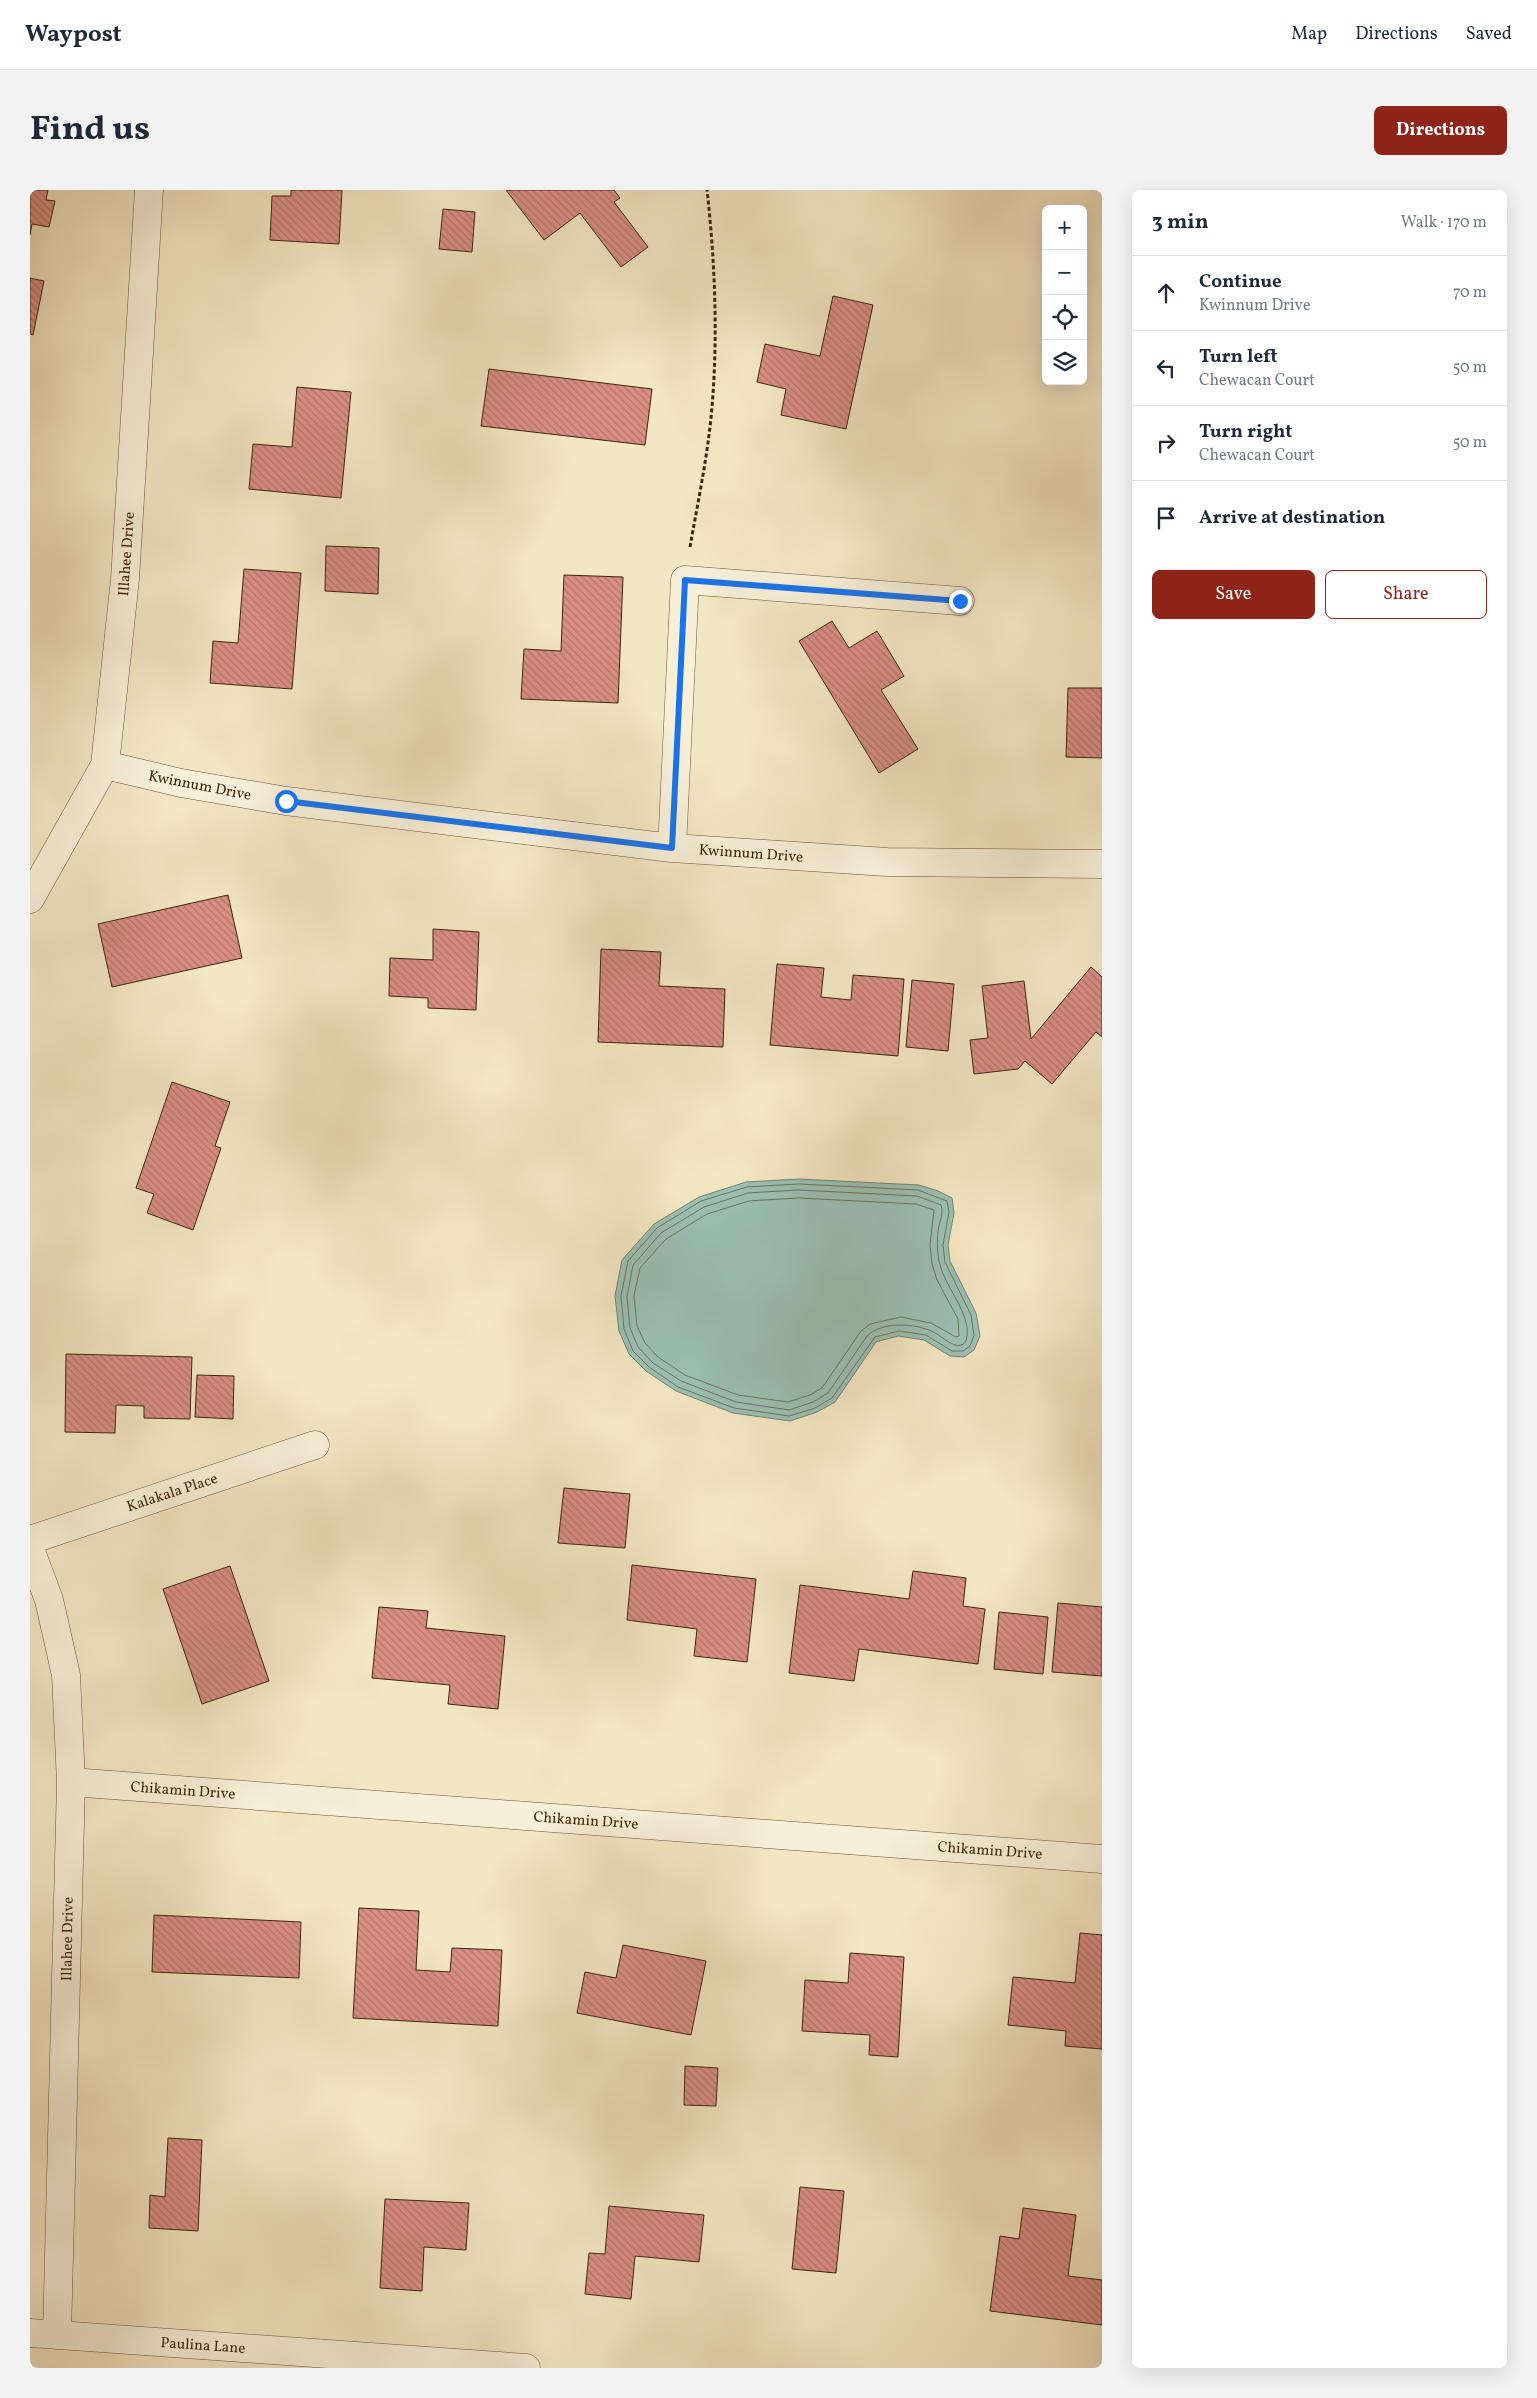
<!DOCTYPE html>
<html lang="en">
<head>
<meta charset="utf-8">
<style>
  :root { --surface:#fff; --page:#f2f2f3; --text:#1f2937; --muted:#747a83; --line:#e0e1e3; --accent:#8f2418 }
  body { margin:0; font-family:Vollkorn,serif; background:var(--page); color:var(--text) }
  .controls { position:absolute; right:15px; top:15px; display:grid; overflow:hidden; border-radius:8px; box-shadow:0 5px 20px #0002 }
  .controls button { width:45px; height:45px; display:grid; place-items:center; padding:0; border:0; border-bottom:1px solid var(--line); background:var(--surface); color:var(--text); font:25px sans-serif }
  .stop { position:absolute; width:15px; height:15px; margin:-11px; border:4px solid #1a73e8; border-radius:50%; background:#fff }
  .stop.end { background:#1a73e8; border-color:#fff; box-shadow:0 1px 5px #0008 }
  .list { margin:0; padding:0; list-style:none }
  h2 { display:flex; justify-content:space-between; align-items:center; height:65px; margin:0; padding:0 20px; font-size:21px }
  h2 small { font-size:16px; font-weight:400; color:var(--muted) }
  .list li { display:grid; grid-template-columns:32px 1fr auto; gap:15px; align-items:center; box-sizing:border-box; height:75px; padding:0 20px; border-top:1px solid var(--line) }
  .list b { display:block; font-size:19px; white-space:nowrap }
  .list p { margin:0; font-size:16px; white-space:nowrap; color:var(--muted) }
  .list em { font-size:16px; font-style:normal; color:var(--muted) }
  .actions { display:flex; gap:10px; padding:15px 20px }
  .actions a { flex:1; padding:11px 0; border:1px solid var(--accent); border-radius:8px; text-align:center; font-size:18px; color:var(--accent) }
  .actions .main { background:var(--accent); color:#fff }
  .icon { flex:none; width:28px; height:28px; fill:none; stroke:currentColor; stroke-width:2; stroke-linecap:round; stroke-linejoin:round }
  .map { position:relative; flex:none; width:1072px; height:2178px; overflow:hidden; border-radius:8px }
  header { display:flex; align-items:center; gap:30px; box-sizing:border-box; height:70px; padding:0 25px; background:var(--surface); border-bottom:1px solid var(--line) }
  header strong { font-size:24px }
  nav { display:flex; gap:28px; margin-inline-start:auto; font-size:18px }
  .intro { display:flex; align-items:center; justify-content:space-between; box-sizing:border-box; height:120px; padding:0 30px }
  h1 { margin:0; font-size:35px }
  .button { padding:12px 22px; border-radius:8px; background:var(--accent); color:#fff; font-size:18px; font-weight:700 }
  main { display:flex; gap:30px; padding:0 30px }
  aside { flex:1; background:var(--surface); border-radius:8px; box-shadow:0 5px 20px #0002 }
  .map>svg:first-child { display:block }
  .water { fill:#9bc0b3; stroke:#758371 }
  .lines { fill:none; stroke-linecap:round; stroke-linejoin:round }
  .shore { stroke:#6b7460; stroke-width:1 }
  .building { fill:url(#building-back-hatch); stroke:#3b270d }
  .street-casing { stroke:#69573a; stroke-width:29 }
  .path { stroke:#3b270d; stroke-width:3; stroke-dasharray:4 2.5; stroke-linecap:butt }
  .street { stroke:#f7efd8; stroke-width:28 }
  .route { stroke:#1a73e8; stroke-width:6 }
  .labels { text-anchor:middle; stroke-width:4; stroke-linejoin:round; paint-order:stroke }
  .street-label { font-size:15px; fill:#3b270d; stroke:#f7efd8 }
</style>
</head>
<body>
<header>
<strong>Waypost</strong>
<nav><a>Map</a><a>Directions</a><a>Saved</a></nav>
</header>
<div class="intro"><h1>Find us</h1><a class="button">Directions</a></div>
<main>
<div class="map">
<svg width="1072" height="2178" viewBox="0 0 1072 2178">
  <defs>
    <pattern id="building-back-hatch" width="6" height="6" patternUnits="userSpaceOnUse" patternTransform="scale(1.25)"><rect width="6" height="6" fill="#da8e85"/><path d="M-1 5l2 2M0 0l6 6M5-1l2 2" fill="none" stroke="#b2746b"/></pattern>
  </defs>
  <rect width="100%" height="100%" fill="#f3e6c3"/>
  <filter id="stains"><feTurbulence type="fractalNoise" baseFrequency=".004" numOctaves="4"/><feColorMatrix values="0 0 0 0 .2 0 0 0 0 .09 0 0 0 0 .02 0 0 0 .5 -.17"/></filter>
  <radialGradient id="worn" r=".72"><stop offset=".6" stop-color="#630" stop-opacity="0"/><stop offset="1" stop-color="#630" stop-opacity=".3"/></radialGradient>
  <path class="water" d="M769,989L889,995L908,1001L922,1008L924,1023L918,1055L920,1071L946,1123L950,1146L944,1160L934,1167L920,1166L894,1150L868,1146L846,1152L805,1212L787,1222L760,1231L703,1223L646,1201L616,1181L599,1164L589,1141L585,1106L592,1070L624,1034L669,1007L716,992Z"/>
  <g class="lines">
    <path class="shore" d="M769,994L888,1000L917,1011L919,1022L913,1055L915,1072L941,1125L944,1145L940,1156L933,1161H922L896,1145L869,1141L845,1147L802,1208L785,1218L759,1226L704,1218L648,1197L619,1177L603,1161L594,1139L591,1106L598,1071L627,1038L671,1011L717,997Z
      M769,1000L887,1006L911,1015C914,1024 909,1032 908,1041C907,1052 907,1064 910,1075C916,1097 933,1114 937,1137C938,1146 937,1158 925,1155C916,1152 908,1143 899,1140C881,1133 851,1132 837,1146L798,1203L783,1212L759,1220L706,1212L651,1191L623,1173L608,1157L600,1138L597,1107L603,1075L631,1043L674,1017L718,1003Z
      M769,1008L886,1014L904,1020L900,1055L902,1074L907,1090L928,1129L929,1146L926,1147L901,1133L871,1127L840,1134L831,1141L792,1198L780,1205L758,1212L708,1205L655,1185L628,1167L615,1153L607,1136L604,1106L610,1078L636,1049L677,1024L719,1011Z"/>
  </g>
  <path class="building" d="M0,0H18L16,10L25,11L19,37L2,34L0,45Z
    M261,0H312L309,54L240,50L242,6H261Z
    M476,0H584L590,8L584,12L618,57L591,77L550,23L514,50Z
    M413,19L445,22L442,62L409,59Z
    M0,88L14,91L3,145L0,144Z
    M803,106L843,115L816,239L751,225L756,199L727,192L735,154L790,166Z
    M459,179L622,199L615,255L451,236Z
    M267,197L321,202L311,308L219,299L223,254L262,257Z
    M296,356L349,358L348,404L295,401Z
    M214,379L271,383L262,499L180,493L183,451L208,453Z
    M534,385L593,387L588,513L491,509L494,459L531,461Z
    M802,431L819,458L847,441L874,486L851,500L888,559L849,583L769,451Z
    M1038,498H1072V568L1036,567Z
    M198,705L212,768L82,797L68,734Z
    M403,739L449,742L446,820L398,818V808L359,806L360,768L403,770Z
    M571,759L631,762L629,796L695,799L693,857L568,852Z
    M747,774L794,778L791,807L821,810L823,785L874,789L868,866L740,855Z
    M1061,777L1072,787V847L1066,842L1022,894L995,871L988,879L944,884L940,850L958,848L952,796L994,791L1001,849Z
    M882,790L924,794L918,861L876,857Z
    M142,892L200,912L185,956L191,958L163,1040L117,1023L124,1004L106,998Z
    M36,1164L162,1167L160,1229L114,1228V1216L86,1215L85,1243L35,1242Z
    M167,1185L204,1186L203,1229L165,1227Z
    M534,1298L600,1304L595,1358L528,1353Z
    M602,1375L726,1389L717,1472L664,1466L667,1439L597,1430Z
    M200,1376L239,1491L172,1514L133,1399Z
    M883,1381L936,1388L933,1416L955,1419L948,1474L829,1459L824,1491L759,1483L770,1395L879,1409Z
    M1028,1413L1072,1417V1486L1022,1482Z
    M349,1417L398,1421L396,1438L475,1446L468,1519L418,1514L420,1495L342,1488Z
    M969,1422L1018,1427L1013,1484L964,1479Z
    M329,1718L389,1721L386,1780L420,1782L422,1758L472,1760L468,1836L323,1828Z
    M124,1725L271,1732L269,1788L122,1782Z
    M1050,1743L1072,1745V1859L1035,1856L1036,1841L978,1835L983,1787L1045,1793Z
    M593,1755L676,1771L661,1845L547,1823L555,1782L586,1788Z
    M820,1763L874,1767L868,1867L839,1865L840,1845L772,1841L775,1790L818,1793Z
    M655,1876L688,1878L686,1916L654,1915Z
    M138,1948L172,1950L168,2041L119,2038L120,2005L135,2007Z
    M770,1997L814,2001L806,2083L762,2079Z
    M355,2009L439,2013L436,2060L394,2057L392,2101L350,2098Z
    M579,2016L674,2025L669,2072L605,2066L601,2109L555,2104L559,2063L575,2064Z
    M993,2018L1046,2025L1038,2086L1072,2090V2135L960,2121L970,2046L989,2049Z"/>
  <g class="lines">
    <g class="street-casing">
      <path id="street" d="M75,575L151,593L256,611L642,658L857,672L1072,674
        M642,658L655,390L930,411
        M0,709L75,575L95,389L119,0
        M0,1350L285,1255
        M0,1359L19,1410L36,1485L41,1592L27,2145
        M41,1592L1072,1669
        M0,2143L496,2178"/>
    </g>
    <path class="path" d="M660,357C668,311 678,265 682,217C688,146 685,71 677,0"/>
    <use href="#street" class="street"/>
  </g>
  <g class="lines">
    <path class="route" d="M256,611L642,658L655,390L930,411"/>
  </g>
  <g class="labels">
    <g class="street-label">
      <text transform="translate(96 364) rotate(-86)" y="5">Illahee Drive</text>
      <text transform="translate(170 595) rotate(11)" y="5">Kwinnum Drive</text>
      <text transform="translate(721 663) rotate(4)" y="5">Kwinnum Drive</text>
      <text transform="translate(142 1302) rotate(-18)" y="5">Kalakala Place</text>
      <text transform="translate(153 1600) rotate(4)" y="5">Chikamin Drive</text>
      <text transform="translate(556 1630) rotate(4)" y="5">Chikamin Drive</text>
      <text transform="translate(960 1660) rotate(4)" y="5">Chikamin Drive</text>
      <text transform="translate(37 1749) rotate(-89)" y="5">Illahee Drive</text>
      <text transform="translate(173 2155) rotate(4)" y="5">Paulina Lane</text>
    </g>
  </g>
  <rect width="100%" height="100%" filter="url(#stains)"/>
  <rect width="100%" height="100%" fill="url(#worn)"/>
</svg>
<div class="controls">
<button>+</button>
<button>−</button>
<button><svg class="icon" aria-label="locate" viewBox="0 0 24 24"><circle cx="12" cy="12" r="6"/><path d="M12 2v4M12 18v4M2 12h4M18 12h4"/></svg></button>
<button><svg class="icon" aria-label="layers" viewBox="0 0 24 24"><path d="M12 4l9 5-9 5-9-5zM3 14l9 5 9-5"/></svg></button>
</div>
<div class="stop" style="left:256px;top:611px"></div>
<div class="stop end" style="left:930px;top:411px"></div>
</div>
<aside>
<h2>3 min<small>Walk · 170 m</small></h2>
<ul class="list">
<li><svg class="icon" aria-label="ahead" viewBox="0 0 24 24"><path d="M12 20V5M6 11l6-6 6 6"/></svg><div><b>Continue</b><p>Kwinnum Drive</p></div><em>70 m</em></li>
<li><svg class="icon" aria-label="left" viewBox="0 0 24 24"><path d="M17 20v-9H6M10 6l-5 5 5 5"/></svg><div><b>Turn left</b><p>Chewacan Court</p></div><em>50 m</em></li>
<li><svg class="icon" aria-label="right" viewBox="0 0 24 24"><path d="M7 20v-9h11M14 6l5 5-5 5"/></svg><div><b>Turn right</b><p>Chewacan Court</p></div><em>50 m</em></li>
<li><svg class="icon" aria-label="arrive" viewBox="0 0 24 24"><path d="M6 21V4h12l-3 4 3 4H6"/></svg><div><b>Arrive at destination</b></div></li>
</ul>
<div class="actions"><a class="main">Save</a><a>Share</a></div>
</aside>
</main>
</body>
</html>
